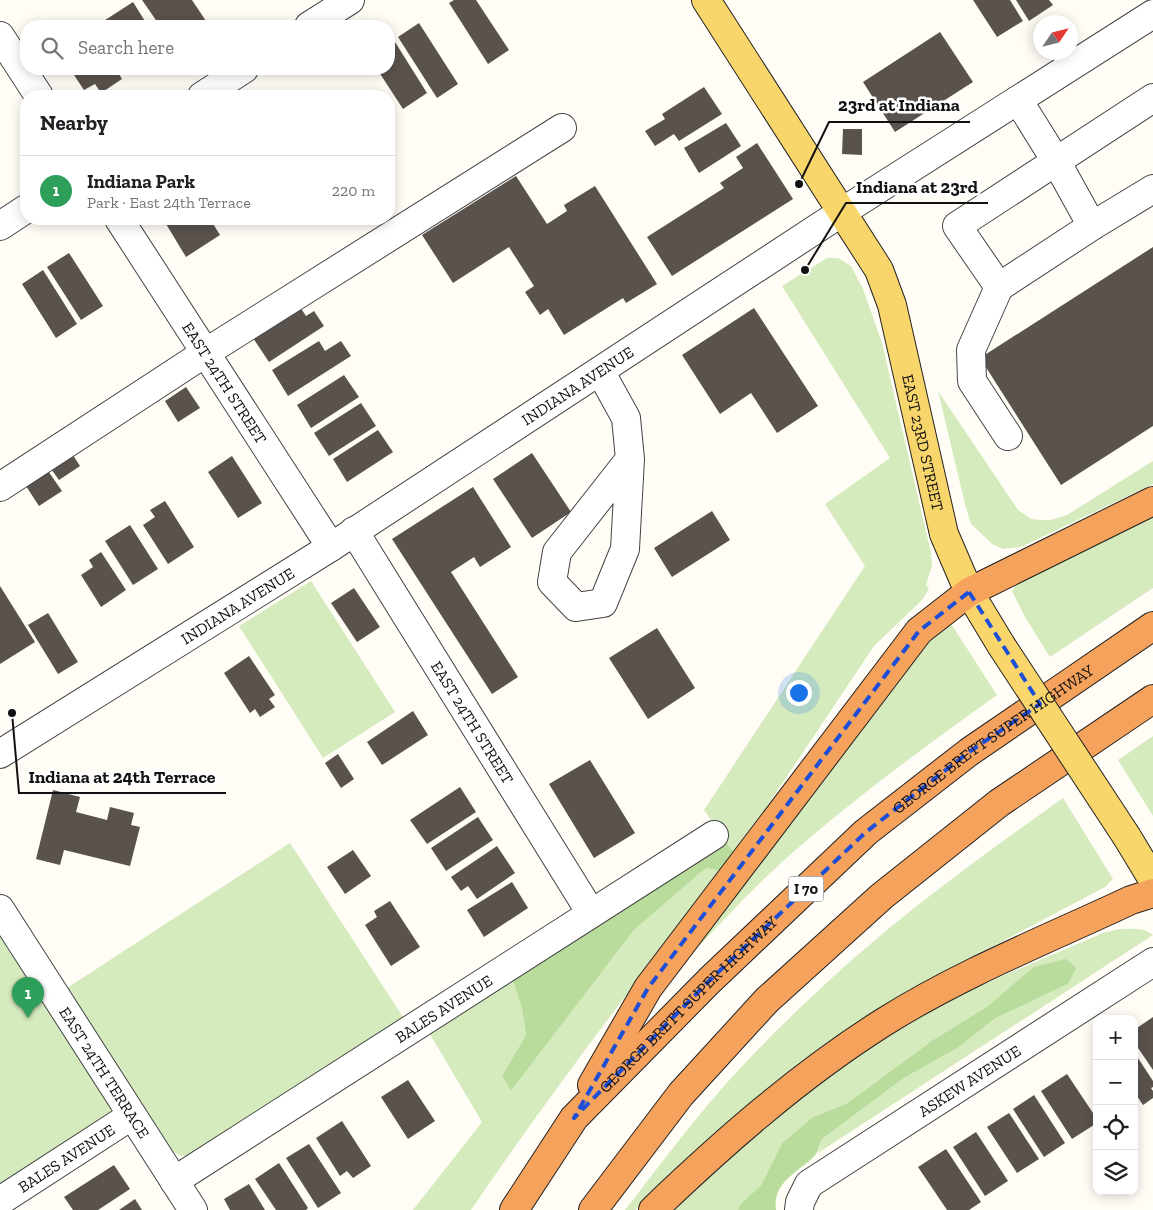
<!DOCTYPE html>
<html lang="en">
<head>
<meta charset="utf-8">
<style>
  :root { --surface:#fff; --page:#f6f6f6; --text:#202124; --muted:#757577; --line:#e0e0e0; --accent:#0f766e }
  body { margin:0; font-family:"Zilla Slab",serif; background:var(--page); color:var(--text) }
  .controls { position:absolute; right:15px; bottom:15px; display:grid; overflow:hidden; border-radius:10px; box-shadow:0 2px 12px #0003 }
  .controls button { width:45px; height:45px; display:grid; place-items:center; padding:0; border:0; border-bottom:1px solid var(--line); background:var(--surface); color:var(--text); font:25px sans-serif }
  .compass { position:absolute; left:1033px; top:15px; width:45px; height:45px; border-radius:50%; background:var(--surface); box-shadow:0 2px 12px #0003; rotate:55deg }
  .you { position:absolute; left:798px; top:692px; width:18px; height:18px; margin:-12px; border:4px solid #fff; border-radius:50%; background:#1a73e8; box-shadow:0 0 0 8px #1a73e833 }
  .badge { display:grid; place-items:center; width:32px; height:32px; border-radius:50%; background:var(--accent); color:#fff; font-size:16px; font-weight:700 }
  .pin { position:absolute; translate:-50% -41px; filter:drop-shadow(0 1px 2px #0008) }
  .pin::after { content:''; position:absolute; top:26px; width:18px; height:15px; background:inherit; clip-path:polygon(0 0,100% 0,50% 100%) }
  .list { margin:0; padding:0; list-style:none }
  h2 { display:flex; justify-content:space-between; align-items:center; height:65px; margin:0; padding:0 20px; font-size:21px }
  h2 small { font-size:16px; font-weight:400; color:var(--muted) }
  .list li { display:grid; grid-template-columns:32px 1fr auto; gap:15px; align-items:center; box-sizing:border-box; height:70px; padding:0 20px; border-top:1px solid var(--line) }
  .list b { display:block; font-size:19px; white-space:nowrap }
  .list p { margin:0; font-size:16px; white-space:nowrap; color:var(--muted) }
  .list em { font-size:16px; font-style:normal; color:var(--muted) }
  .icon { flex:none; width:28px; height:28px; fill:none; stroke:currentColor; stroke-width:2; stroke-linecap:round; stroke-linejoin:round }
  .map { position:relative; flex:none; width:1153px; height:1210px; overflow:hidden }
  .search { position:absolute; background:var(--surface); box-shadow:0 2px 12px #0003; left:20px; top:20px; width:375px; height:55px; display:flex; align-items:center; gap:12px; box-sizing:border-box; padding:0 18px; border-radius:20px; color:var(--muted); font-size:19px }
  .panel { position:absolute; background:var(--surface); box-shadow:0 2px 12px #0003; left:20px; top:90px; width:375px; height:135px; border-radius:20px }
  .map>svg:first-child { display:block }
  .green { fill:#d5ebbd }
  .forest { fill:#b9dc9c }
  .building { fill:#5a524d }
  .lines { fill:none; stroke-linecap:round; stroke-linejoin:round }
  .minor-casing { stroke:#444; stroke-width:30 }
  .major-casing { stroke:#222; stroke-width:30 }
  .highway-casing { stroke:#222; stroke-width:30 }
  .minor { stroke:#fff; stroke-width:28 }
  .major { stroke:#f9d66b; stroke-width:28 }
  .highway { stroke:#f5a25d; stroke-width:28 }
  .major-bridge-casing { stroke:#222; stroke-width:30; stroke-linecap:butt }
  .major-bridge { stroke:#f9d66b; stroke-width:28 }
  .marked { fill:none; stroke:#1d4ed8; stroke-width:4; stroke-dasharray:10 6; stroke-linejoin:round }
  .labels { text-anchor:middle; stroke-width:5; stroke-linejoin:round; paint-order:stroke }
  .shield { fill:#fff; stroke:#585858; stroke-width:1 }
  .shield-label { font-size:15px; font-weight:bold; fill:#111 }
  .street-label { font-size:16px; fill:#111; stroke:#fff }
  .leader { fill:none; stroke:#111; stroke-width:2 }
  .callout-dot { fill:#111; stroke:#fff; stroke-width:2 }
  .callout-label { font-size:18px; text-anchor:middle; font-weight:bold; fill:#111; stroke:#fff; stroke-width:5; stroke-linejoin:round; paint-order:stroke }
</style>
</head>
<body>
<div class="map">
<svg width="1153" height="1210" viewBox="0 0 1153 1210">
  <rect width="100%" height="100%" fill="#fffdf5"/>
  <path class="green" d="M827,258H838L851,266L863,289L882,343L931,553L932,565L926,585L929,589L922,600L874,646L735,854L704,810L865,566L825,504L890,458L782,286Z
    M938,391L1018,510L1031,519L1042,520H1051L1067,515L1153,461V484L1021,547L1003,549L992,544L971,524L965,504Z
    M1153,512V588L1050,657L1025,617L1012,591L1017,583Z
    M311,581L395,712L323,758L239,626Z
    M943,625H952L997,695C923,748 849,802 781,863C745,896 713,932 679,967L928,633Z
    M1153,736V816L1118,760Z
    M1063,798L1113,879L1105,887L946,971L886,1004L835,1038L732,1118L683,1163L636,1210H625C649,1179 672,1148 697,1118C742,1062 800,1006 853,959C919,901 992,849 1063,798Z
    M290,843L403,1017L191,1155L181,1156L173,1152L67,988Z
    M706,868L722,871C635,982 550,1094 471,1210H413L482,1122L428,1031L512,977L522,1009L526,1035L502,1076L511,1091L634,930Z
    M1119,929C1130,929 1144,927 1153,935L818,1153L822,1139L904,1078L959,1047L994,1019L1068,984L988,1006L933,1040L846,1104L813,1117L782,1143L761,1185L740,1205L738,1210H667L738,1145L838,1068L939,1006L1000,977L1103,933Z
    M0,931L110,1106L112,1113L0,1190Z"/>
  <path class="forest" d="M724,839L735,854L722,871L706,868L634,930L511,1091L502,1076L526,1035L522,1009L512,977Z
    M1066,959L1076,968L1068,984L994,1019L959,1047L904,1078L822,1139C820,1143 819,1150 816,1154C802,1171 772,1180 776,1210H738L740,1205L761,1185L782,1143L813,1117L846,1104L933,1040L988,1006L1034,967Z"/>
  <path class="building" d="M142,0H192L208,24L204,26H160Z
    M454,0H476L509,50L488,64L449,3Z
    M973,0H1010L1023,21L997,37Z
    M1016,0H1049L1053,5L1029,21Z
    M133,2L148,26H100L99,24Z
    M419,23L458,84L437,98L398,37Z
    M940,32L973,82L895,132L863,82Z
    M395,42L427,93L403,109L377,69H389V46Z
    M70,69H116L122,79L101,93L95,84L84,90Z
    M704,87L722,114L679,141L674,134L655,146L645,131L665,119L662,114Z
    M726,123L741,146L699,173L684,148Z
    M843,129H862V155L842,154Z
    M757,143L793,199L672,276L647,237L724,188L720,183L743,168L736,157Z
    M516,176L547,224L567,211L564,205L595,186L657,284L626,303L623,298L564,335L548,309L540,315L525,292L534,286L509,247L453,283L422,235Z
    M163,219H210L220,235L186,257Z
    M1153,247V426L1061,485L980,358Z
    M69,253L103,306L81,320L47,267Z
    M43,270L77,324L56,338L22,284Z
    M300,307L306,316L314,311L324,326L269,362L253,338Z
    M754,308L818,406L777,433L751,393L720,414L682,355Z
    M319,341L325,351L341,341L351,356L288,396L272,370Z
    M344,375L359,397L311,428L297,405Z
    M186,387L200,408L178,422L165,401Z
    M361,403L376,426L329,456L314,433Z
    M378,430L393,452L347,482L333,459Z
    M71,452L80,466L59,480L49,466Z
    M532,453L571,512L532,538L493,479Z
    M232,456L262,503L238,518L208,472Z
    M46,468L62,491L39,506L24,483Z
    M473,487L511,547L480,567L474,557L451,572L518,677L492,694L392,539Z
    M165,501L194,547L168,564L143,525L155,517L150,510Z
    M712,511L730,540L672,577L654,548Z
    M130,525L158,569L133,585L105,541Z
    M101,552L126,590L101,607L81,575L93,567L89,560Z
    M0,586L35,642L0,664Z
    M354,588L380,627L357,642L331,603Z
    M48,613L78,662L58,674L28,625Z
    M657,628L695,688L648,719L609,658Z
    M249,656L275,695L269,699L275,707L260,717L255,709L250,713L224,673Z
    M413,711L428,735L382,765L367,742Z
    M338,754L354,779L341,788L325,763Z
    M590,760L635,833L594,858L549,784Z
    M460,787L476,812L427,844L410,820Z
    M53,790L80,797L76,812L107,820L110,807L134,813L131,825L140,827L130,866L64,850L60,865L36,859Z
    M478,817L493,840L446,871L431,848Z
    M497,846L515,873L477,899L468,886L461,891L451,877Z
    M353,850L371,876L345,894L327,867Z
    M512,882L528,908L484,937L467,910Z
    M390,901L420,947L391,966L365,925L377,917L374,911Z
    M1153,1017V1070L1134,1042V1030Z
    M1134,1052L1153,1081V1087L1151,1088L1153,1091V1098L1143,1105L1137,1096L1134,1098Z
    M1067,1074L1097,1119V1123L1072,1139L1041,1091Z
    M408,1080L435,1121L408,1139L381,1097Z
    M1034,1095L1065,1143L1044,1157L1013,1109Z
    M1009,1113L1039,1159L1017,1173L987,1127Z
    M342,1121L371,1166L353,1178L347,1171L340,1176L316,1138Z
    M976,1132L1008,1181L985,1196L953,1147Z
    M309,1144L341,1193L318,1208L286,1158Z
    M946,1149L981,1202L969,1210H947L918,1167Z
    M279,1163L308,1208L306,1210H276L255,1179Z
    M114,1165L130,1189L98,1210H73L64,1197Z
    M249,1184L265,1210H230L224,1199Z
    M135,1199L142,1210H119Z"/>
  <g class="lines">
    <g class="minor-casing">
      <g id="minor">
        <path d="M309,26L350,0"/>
        <path d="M0,36L39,96"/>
        <path d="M202,96L244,69"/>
        <path d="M1153,98L957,226L999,287L1092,226L1153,189"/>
        <path d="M1018,100L1056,161L1092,226"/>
        <path id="s1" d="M119,219L331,547"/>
        <path d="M0,226L26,209"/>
        <path d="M999,287L971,350L972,381L1008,436"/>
        <path d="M600,371L626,418L630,459L625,549L603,603L576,607L552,582L557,552L630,459"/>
        <path d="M0,487L205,353L562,128"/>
        <path id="s2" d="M354,531L591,913"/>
        <path id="s3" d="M0,754L331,547L842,212L1153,14"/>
        <path id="s4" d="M0,909L193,1210"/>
        <path id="s5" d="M174,1181L714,835"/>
        <path id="s6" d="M0,1201L131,1116"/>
        <path id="s7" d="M799,1210L800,1202L809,1184L1153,962"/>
      </g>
    </g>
    <g class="major-casing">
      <g id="major">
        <path id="s8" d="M706,0L879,270L892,305L944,534L969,592L1001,645"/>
        <path d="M1127,837L1153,880"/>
      </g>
    </g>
    <g class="highway-casing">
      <g id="highway">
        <path d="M592,1085L648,988L919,631L969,592L1153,501"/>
        <path id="s9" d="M514,1210L574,1118L709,981L866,832L969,752L1153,626"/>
        <path d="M593,1210L681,1094L767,1000L882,896L999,803L1153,699"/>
        <path d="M653,1210C724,1142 800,1075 884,1022C962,973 1048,939 1131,900L1153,893"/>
      </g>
    </g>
    <use href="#minor" class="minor"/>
    <use href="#major" class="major"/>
    <use href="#highway" class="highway"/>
    <g class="major-bridge-casing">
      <path id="major-bridge" d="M1001,645L1127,837"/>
    </g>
    <use href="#major-bridge" class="major-bridge"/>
  </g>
  <path class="marked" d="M969,592L1040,704L969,752L866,832L709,981L574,1118L648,988L919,631Z"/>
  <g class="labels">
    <rect class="shield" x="788.5" y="876.5" width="35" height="25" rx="4"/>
    <g class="shield-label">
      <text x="806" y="894">I 70</text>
    </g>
    <g class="street-label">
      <text dy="6" stroke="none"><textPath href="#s1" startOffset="195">EAST 24TH STREET</textPath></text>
      <text dy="6" stroke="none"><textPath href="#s3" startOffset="685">INDIANA AVENUE</textPath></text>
      <text dy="6" stroke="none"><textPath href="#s8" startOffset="499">EAST 23RD STREET</textPath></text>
      <text dy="6" stroke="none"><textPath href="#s3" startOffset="280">INDIANA AVENUE</textPath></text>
      <text dy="6" stroke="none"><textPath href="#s2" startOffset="225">EAST 24TH STREET</textPath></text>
      <text dy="6" stroke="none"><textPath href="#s9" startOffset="676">GEORGE BRETT SUPER HIGHWAY</textPath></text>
      <text dy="6" stroke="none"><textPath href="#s9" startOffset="271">GEORGE BRETT SUPER HIGHWAY</textPath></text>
      <text dy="6" stroke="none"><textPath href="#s5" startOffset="320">BALES AVENUE</textPath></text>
      <text dy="6" stroke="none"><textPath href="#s4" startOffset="194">EAST 24TH TERRACE</textPath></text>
      <text dy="6" stroke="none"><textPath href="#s7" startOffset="219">ASKEW AVENUE</textPath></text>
      <text dy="6" stroke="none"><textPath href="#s6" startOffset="79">BALES AVENUE</textPath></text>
    </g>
  </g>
  <path class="leader" d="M799 184L829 122H970M805 270L846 203H988M12 713L19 793H226"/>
  <g class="callout-dot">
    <circle cx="799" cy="184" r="5"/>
    <circle cx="805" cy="270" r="5"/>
    <circle cx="12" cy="713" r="5"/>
  </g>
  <g class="callout-label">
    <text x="899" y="111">23rd at Indiana</text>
    <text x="917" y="193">Indiana at 23rd</text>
    <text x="122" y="783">Indiana at 24th Terrace</text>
  </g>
</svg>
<div class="controls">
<button>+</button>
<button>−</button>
<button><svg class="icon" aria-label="locate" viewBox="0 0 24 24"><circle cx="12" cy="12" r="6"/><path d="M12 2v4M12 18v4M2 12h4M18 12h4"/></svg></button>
<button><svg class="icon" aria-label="layers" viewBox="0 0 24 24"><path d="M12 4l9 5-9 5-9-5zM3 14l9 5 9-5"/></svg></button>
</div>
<svg class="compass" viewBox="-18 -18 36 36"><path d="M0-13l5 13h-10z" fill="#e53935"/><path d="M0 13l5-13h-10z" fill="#757577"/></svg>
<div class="you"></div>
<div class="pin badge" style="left:28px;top:1018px;background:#2e9e5b">1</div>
<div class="search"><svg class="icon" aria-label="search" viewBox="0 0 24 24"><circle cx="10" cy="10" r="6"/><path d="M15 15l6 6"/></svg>Search here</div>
<section class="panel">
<h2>Nearby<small></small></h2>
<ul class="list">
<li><span class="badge" style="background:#2e9e5b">1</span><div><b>Indiana Park</b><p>Park · East 24th Terrace</p></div><em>220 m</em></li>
</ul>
</section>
</div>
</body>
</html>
